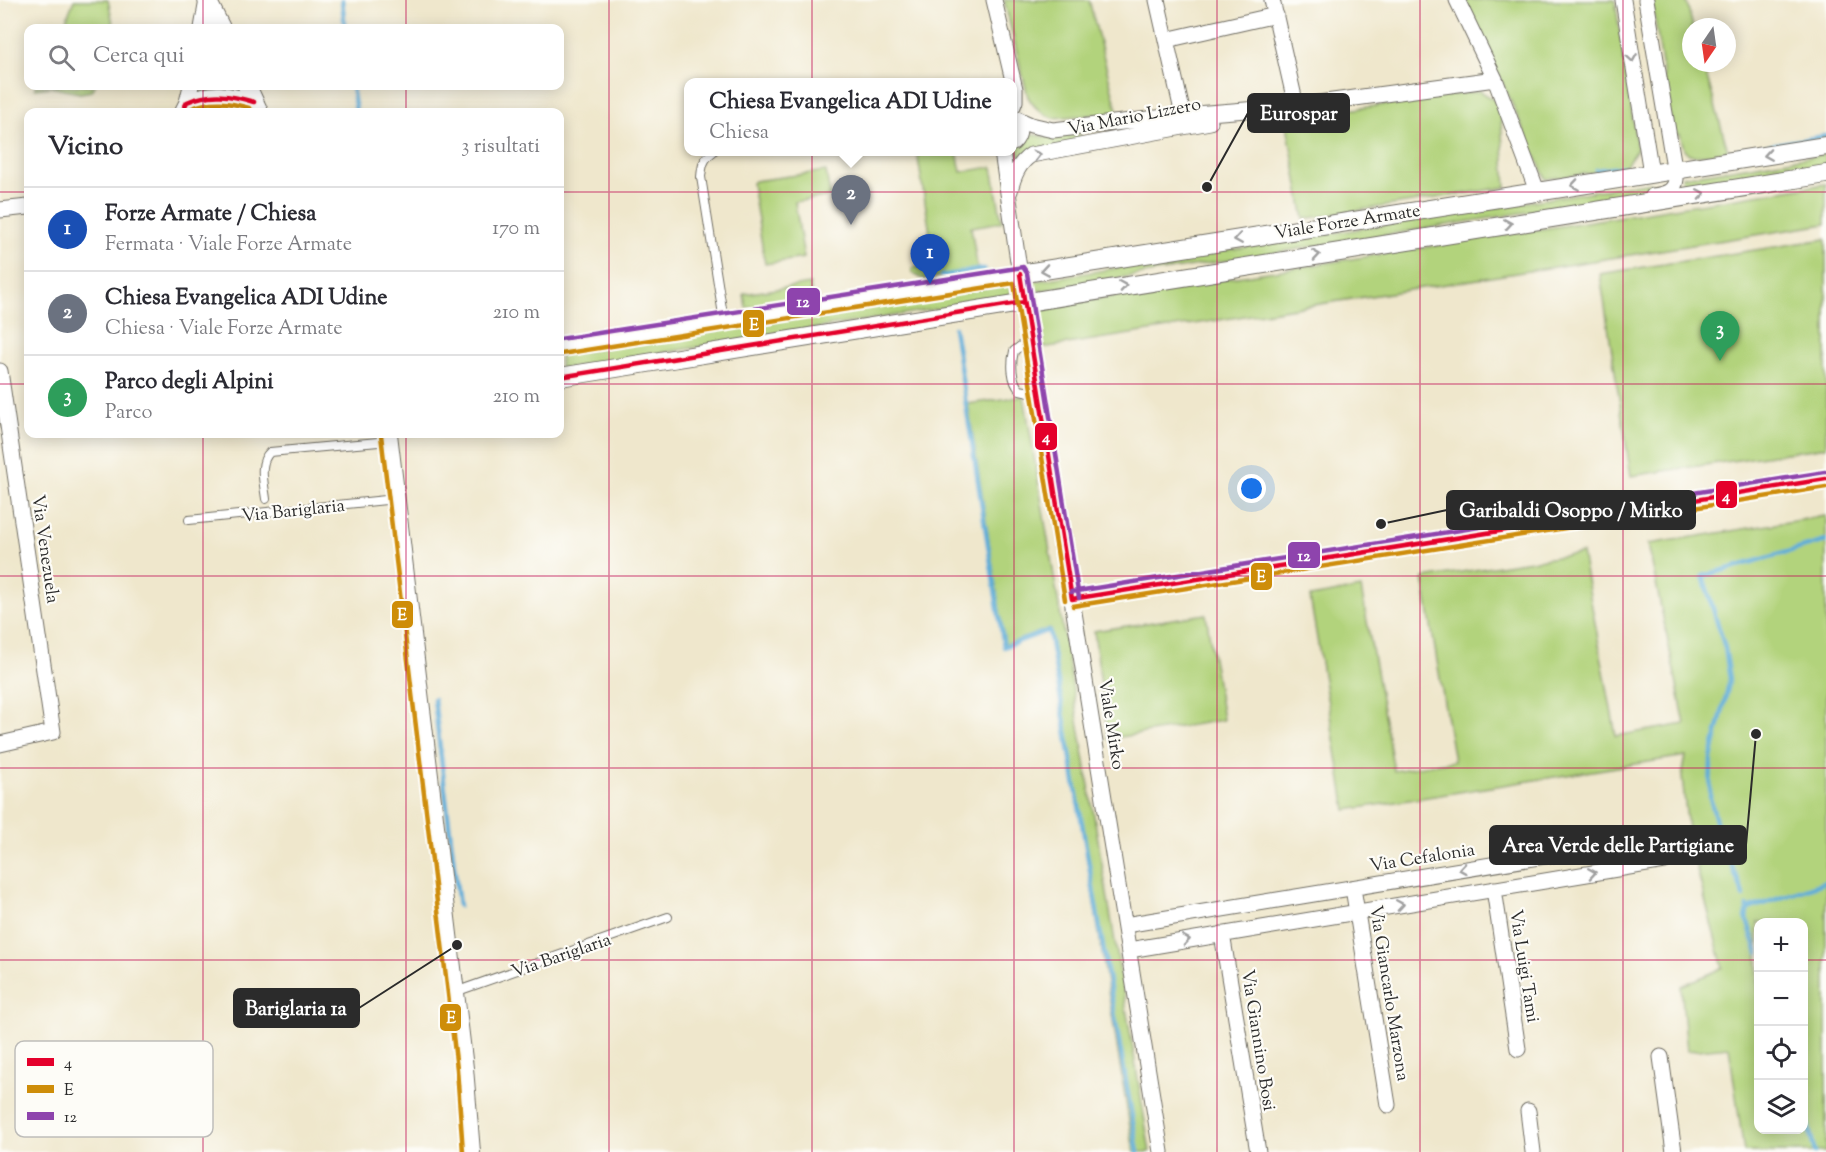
<!DOCTYPE html>
<html lang="it">
<head>
<meta charset="utf-8">
<style>
  :root { --surface:#fff; --page:#f2f2f3; --text:#2b2b33; --muted:#7c7c81; --line:#e1e1e2; --accent:#0f766e }
  body { margin:0; font-family:"Sorts Mill Goudy",serif; background:var(--page); color:var(--text) }
  .controls { position:absolute; right:18px; bottom:18px; display:grid; overflow:hidden; border-radius:12px; box-shadow:0 3px 15px #0003 }
  .controls button { width:54px; height:54px; display:grid; place-items:center; padding:0; border:0; border-bottom:2px solid var(--line); background:var(--surface); color:var(--text); font:30px sans-serif }
  .compass { position:absolute; left:1682px; top:18px; width:54px; height:54px; border-radius:50%; background:var(--surface); box-shadow:0 3px 15px #0003; rotate:193deg }
  .you { position:absolute; left:1252px; top:489px; width:21px; height:21px; margin:-15px; border:4px solid #fff; border-radius:50%; background:#1a73e8; box-shadow:0 0 0 9px #1a73e833 }
  .badge { display:grid; place-items:center; width:39px; height:39px; border-radius:50%; background:var(--accent); color:#fff; font-size:20px; font-weight:700 }
  .pin { position:absolute; translate:-50% -50px; filter:drop-shadow(0 2px 3px #0008) }
  .pin::after { content:''; position:absolute; top:32px; width:21px; height:18px; background:inherit; clip-path:polygon(0 0,100% 0,50% 100%) }
  .popup { position:absolute; left:684px; top:78px; width:333px; height:78px; box-sizing:border-box; display:grid; place-content:center; border-radius:12px; background:var(--surface); filter:drop-shadow(0 2px 4px #0005); font-size:20px; white-space:nowrap; color:var(--muted) }
  .popup b { font-size:22px; color:var(--text) }
  .popup::after { content:''; position:absolute; left:50%; top:100%; margin-left:-12px; border:12px solid transparent; border-top-color:var(--surface) }
  .list { margin:0; padding:0; list-style:none }
  h2 { display:flex; justify-content:space-between; align-items:center; height:78px; margin:0; padding:0 24px; font-size:26px }
  h2 small { font-size:20px; font-weight:400; color:var(--muted) }
  .list li { display:grid; grid-template-columns:39px 1fr auto; gap:18px; align-items:center; box-sizing:border-box; height:84px; padding:0 24px; border-top:2px solid var(--line) }
  .list b { display:block; font-size:22px; white-space:nowrap }
  .list p { margin:0; font-size:20px; white-space:nowrap; color:var(--muted) }
  .list em { font-size:20px; font-style:normal; color:var(--muted) }
  .icon { flex:none; width:33px; height:33px; fill:none; stroke:currentColor; stroke-width:2; stroke-linecap:round; stroke-linejoin:round }
  .map { position:relative; flex:none; width:1826px; height:1152px; overflow:hidden }
  .search { position:absolute; background:var(--surface); box-shadow:0 3px 15px #0003; left:24px; top:24px; width:540px; height:66px; display:flex; align-items:center; gap:15px; box-sizing:border-box; padding:0 21px; border-radius:12px; color:var(--muted); font-size:22px }
  .panel { position:absolute; background:var(--surface); box-shadow:0 3px 15px #0003; left:24px; top:108px; width:540px; height:330px; border-radius:12px }
  .map>svg:first-child { display:block }
  .green { fill:#b2d37b; stroke:#6e7f53; stroke-width:1.5; fill-rule:evenodd }
  .lines { fill:none; stroke-linecap:round; stroke-linejoin:round }
  .stream { stroke:#5fadd9; stroke-width:4.5 }
  .service-casing { stroke:#706d63; stroke-width:10 }
  .minor-casing { stroke:#706d63; stroke-width:17 }
  .tertiary-casing { stroke:#706d63; stroke-width:20 }
  .service { stroke:#fff; stroke-width:8 }
  .minor { stroke:#fff; stroke-width:15 }
  .tertiary { stroke:#fff; stroke-width:18 }
  .bus-1-casing { stroke:#fdfcf7; stroke-width:9 }
  .bus-2-casing { stroke:#fdfcf7; stroke-width:9 }
  .bus-3-casing { stroke:#fdfcf7; stroke-width:9 }
  .bus-1 { stroke:#e4002b; stroke-width:4.5 }
  .bus-2 { stroke:#ce8d09; stroke-width:4.5 }
  .bus-3 { stroke:#8e44ad; stroke-width:4.5 }
  .oneway { stroke:#a0a0a0 }
  .grid { fill:none; stroke:#c2185b; stroke-width:1.5; stroke-opacity:0.55 }
  .labels { text-anchor:middle; stroke-width:4.5; stroke-linejoin:round; paint-order:stroke }
  .street-label { font-size:18px; fill:#2b2b2b; stroke:#fdfcf7 }
  .key { fill:#fdfcf7; stroke:#bebdba; stroke-width:1.5 }
  .key-label { font-size:16px; fill:#2b2b2b }
  .leader { fill:none; stroke:#2b2b2b; stroke-width:2 }
  .callout-dot { fill:#2b2b2b; stroke:#fdfcf7; stroke-width:2 }
  .callout { fill:#2b2b2b; stroke:#2b2b2b; stroke-width:2 }
  .callout-label { font-size:20px; text-anchor:middle; font-weight:bold; fill:#fff }
  .line-badge { stroke:#fdfcf7; stroke-width:2 }
  .badge-label { font-size:16px; text-anchor:middle; font-weight:bold; fill:#fff }
</style>
</head>
<body>
<div class="map">
<svg width="1826" height="1152" viewBox="0 0 1826 1152">
  <rect width="100%" height="100%" fill="#fdfcf7"/>
  <filter id="ink" filterUnits="userSpaceOnUse"><feTurbulence type="fractalNoise" baseFrequency=".0167" numOctaves="2"/><feDisplacementMap in="SourceGraphic" scale="12" xChannelSelector="R" yChannelSelector="G"/><feConvolveMatrix kernelMatrix="1 2 1 2 8 2 1 2 1" color-interpolation-filters="sRGB"/></filter>
  <filter id="wash" filterUnits="userSpaceOnUse"><feTurbulence type="fractalNoise" baseFrequency=".008" numOctaves="4" result="noise"/><feDisplacementMap in="SourceGraphic" scale="24" xChannelSelector="R" yChannelSelector="G"/><feGaussianBlur stdDeviation="1.35" result="paint"/><feColorMatrix in="noise" values="0 0 0 0 0 0 0 0 0 0 0 0 0 0 0 0 0 1.4 0 .05"/><feComposite in="paint" operator="in"/></filter>
  <g filter="url(#wash)">
    <rect width="100%" height="100%" fill="#efe7cc"/>
    <path class="green" d="M74,0H108L114,28H63Z
      M1004,0H1089L1118,113L1054,118C1041,114 1035,108 1028,97Z
      M1465,0H1615L1637,149L1623,169L1546,179Z
      M1652,0H1686L1693,27H1691V63H1703L1728,151L1696,156L1689,154L1684,149L1680,134L1673,135Z
      M35,86H95L91,91L80,93L50,87L35,89Z
      M1480,91L1496,101L1500,108L1506,187L1304,219L1286,119Z
      M1026,133L1046,137L1080,134L1082,142L1019,156L1017,150Z
      M917,152H957L961,172L992,167L1002,222L971,227L978,272L922,279L912,272V268L935,264Z
      M1826,154V167L1684,190L1682,177Z
      M826,171L830,196L795,202L804,258L765,264L752,183L754,181Z
      M1651,182L1652,192L1032,292L1030,282Z
      M1826,184V224L1042,348L1035,309Z
      M1826,239V447L1631,476L1600,274Z
      M810,284L812,298L746,308L744,294Z
      M1009,284L1011,297L560,369V355Z
      M1024,396L1150,1152H1134L1050,628L1005,645L968,404Z
      M1826,516V1152H1744L1729,1047L1687,1051L1681,986L1723,968L1689,839L1682,777L1686,756L1346,810L1310,597L1361,588L1394,771L1454,761L1423,578L1582,553L1616,736L1685,724L1648,544ZM1758,922H1804V1130H1758Z
      M1206,614L1223,720L1108,739L1094,631Z"/>
    <g class="lines">
      <path class="stream" d="M342,0L345,28
        M352,86L356,112
        M1739,150L1826,136
        M1596,170L1622,167
        M941,276L984,269
        M954,328L1004,647L1049,630L1138,1152
        M434,699L459,906
        M1744,896L1720,836L1710,798L1711,758L1730,679L1725,648L1703,576L1826,541
        M1747,906L1748,909L1826,882
        M1748,909L1746,917L1758,953
        M1804,1110L1815,1152"/>
    </g>
  </g>
  <g filter="url(#ink)">
    <g class="lines">
      <g class="service-casing">
        <path id="service" d="M713,152C703,159 702,166 701,177L724,321
          M1030,339L1014,351C1011,363 1011,381 1020,390L1039,394
          M266,499C264,483 258,463 270,452L389,441
          M189,520L396,499
          M455,992L668,917"/>
      </g>
      <g class="minor-casing">
        <path id="minor" d="M994,0L1015,89V101L1013,106
          M1157,0L1181,106
          M1272,0L1294,97
          M1457,0L1495,79
          M1623,0L1651,173
          M1646,0L1676,179C1675,192 1665,194 1653,196
          M202,28L207,0
          M1166,40L1276,15
          M187,102C213,90 228,94 254,102
          M182,112L187,102L191,86
          M1013,117L1031,125L1053,130L1183,115L1296,106L1495,79L1537,191
          M1013,117C1021,125 1021,135 1013,143
          M1002,152L1024,302L1161,1152
          M1010,191C1013,177 1018,163 1031,155L1210,122
          M0,210L28,207
          M0,371L53,732L0,744
          M1072,599L1826,479
          M1353,888L1388,1105
          M1494,889L1518,1049
          M1125,925L1661,837L1665,861L1129,950
          M1222,934L1258,1152
          M1661,1057L1674,1152
          M1528,1111L1533,1152"/>
      </g>
      <g class="tertiary-casing">
        <path id="tertiary" d="M207,0L221,28
          M247,86L259,112
          M560,347L1826,146
          M560,377L1826,174
          M388,434L464,1068L471,1152"/>
      </g>
      <use href="#service" class="service"/>
      <use href="#minor" class="minor"/>
      <use href="#tertiary" class="tertiary"/>
      <g class="bus-1-casing">
        <path id="bus-1" d="M182,112L187,102C211,92 230,95 254,102
          M1020,274L1072,599
          M560,377L1024,302
          M1072,599L1826,479"/>
      </g>
      <g class="bus-2-casing">
        <path id="bus-2" d="M190,112L192,108C212,100 229,102 249,108L251,112
          M561,354L1014,283L1065,600
          M381,435L457,1069L463,1152
          M1073,606L1826,487"/>
      </g>
      <g class="bus-3-casing">
        <path id="bus-3" d="M560,339L1023,267L1027,273L1079,598
          M1071,592L1825,472"/>
      </g>
      <use href="#bus-1" class="bus-1"/>
      <use href="#bus-2" class="bus-2"/>
      <use href="#bus-3" class="bus-3"/>
    </g>
    <defs><path id="oneway-chevron" d="M-2-3.5L2.5 0L-2 3.5" fill="none" stroke-width="1.6" stroke-linecap="round" stroke-linejoin="round" transform="scale(1.5)"/></defs>
    <g class="oneway">
      <use href="#oneway-chevron" transform="translate(1632 58) rotate(81)"/>
      <use href="#oneway-chevron" transform="translate(1037 155) rotate(-15)"/>
      <use href="#oneway-chevron" transform="translate(1768 155) rotate(171)"/>
      <use href="#oneway-chevron" transform="translate(1575 185) rotate(171)"/>
      <use href="#oneway-chevron" transform="translate(1701 194) rotate(-9)"/>
      <use href="#oneway-chevron" transform="translate(1508 224) rotate(-9)"/>
      <use href="#oneway-chevron" transform="translate(1238 239) rotate(171)"/>
      <use href="#oneway-chevron" transform="translate(1316 255) rotate(-9)"/>
      <use href="#oneway-chevron" transform="translate(1045 270) rotate(171)"/>
      <use href="#oneway-chevron" transform="translate(1123 286) rotate(-9)"/>
      <use href="#oneway-chevron" transform="translate(1463 869) rotate(171)"/>
      <use href="#oneway-chevron" transform="translate(1592 873) rotate(-9)"/>
      <use href="#oneway-chevron" transform="translate(1400 905) rotate(-9)"/>
      <use href="#oneway-chevron" transform="translate(1186 940) rotate(-9)"/>
    </g>
  </g>
  <path class="grid" d="M203,0V28M406,0V28M609,0V1152M812,0V1152M1014,0V1152M1217,0V1152M1420,0V1152M1623,0V1152M203,86V112M406,86V112M0,192H28M560,192H1826M0,384H28M560,384H1826M203,434V1152M406,434V1152M0,576H1826M0,768H1826M0,960H1758M1804,960H1826"/>
  <g class="labels">
    <g class="street-label">
      <text transform="translate(1134 116) rotate(-11)" y="6">Via Mario Lizzero</text>
      <text transform="translate(1347 221) rotate(-9)" y="6">Viale Forze Armate</text>
      <text transform="translate(293 510) rotate(-6)" y="6">Via Bariglaria</text>
      <text transform="translate(46 549) rotate(82)" y="6">Via Venezuela</text>
      <text transform="translate(1112 724) rotate(81)" y="6">Viale Mirko</text>
      <text transform="translate(1422 857) rotate(-9)" y="6">Via Cefalonia</text>
      <text transform="translate(561 955) rotate(-19)" y="6">Via Bariglaria</text>
      <text transform="translate(1525 966) rotate(81)" y="6">Via Luigi Tami</text>
      <text transform="translate(1390 993) rotate(81)" y="6">Via Giancarlo Marzona</text>
      <text transform="translate(1259 1040) rotate(81)" y="6">Via Giannino Bosi</text>
    </g>
  </g>
  <rect x="15" y="1041" width="198" height="96" rx="9" class="key"/>
  <rect x="27" y="1058" width="27" height="8" fill="#e4002b"/>
  <rect x="27" y="1085" width="27" height="8" fill="#ce8d09"/>
  <rect x="27" y="1112" width="27" height="8" fill="#8e44ad"/>
  <g class="key-label">
    <text x="64" y="1068">4</text>
    <text x="64" y="1095">E</text>
    <text x="64" y="1122">12</text>
  </g>
  <path class="leader" d="M1207 187L1248 113M1381 524L1447 510M1756 734L1746 845M457 945L359 1008"/>
  <g class="callout-dot">
    <circle cx="1207" cy="187" r="6"/>
    <circle cx="1381" cy="524" r="6"/>
    <circle cx="1756" cy="734" r="6"/>
    <circle cx="457" cy="945" r="6"/>
  </g>
  <g class="callout">
    <rect x="1248" y="94" width="101" height="38" rx="6"/>
    <rect x="1447" y="491" width="248" height="38" rx="6"/>
    <rect x="1490" y="826" width="256" height="38" rx="6"/>
    <rect x="234" y="989" width="125" height="38" rx="6"/>
  </g>
  <g class="callout-label">
    <text x="1299" y="120">Eurospar</text>
    <text x="1571" y="517">Garibaldi Osoppo / Mirko</text>
    <text x="1618" y="852">Area Verde delle Partigiane</text>
    <text x="296" y="1015">Bariglaria 1a</text>
  </g>
  <g class="line-badge">
    <rect x="786" y="287" width="35" height="29" rx="6" fill="#8e44ad"/>
    <rect x="742" y="309" width="23" height="29" rx="6" fill="#ce8d09"/>
    <rect x="1034" y="422" width="24" height="29" rx="6" fill="#e4002b"/>
    <rect x="1715" y="480" width="23" height="29" rx="6" fill="#e4002b"/>
    <rect x="1287" y="541" width="34" height="28" rx="6" fill="#8e44ad"/>
    <rect x="1250" y="562" width="23" height="29" rx="6" fill="#ce8d09"/>
    <rect x="391" y="600" width="23" height="29" rx="6" fill="#ce8d09"/>
    <rect x="439" y="1003" width="23" height="29" rx="6" fill="#ce8d09"/>
  </g>
  <g class="badge-label">
    <text x="803" y="307">12</text>
    <text x="754" y="330">E</text>
    <text x="1046" y="442">4</text>
    <text x="1726" y="501">4</text>
    <text x="1304" y="561">12</text>
    <text x="1261" y="582">E</text>
    <text x="402" y="620">E</text>
    <text x="451" y="1023">E</text>
  </g>
</svg>
<div class="controls">
<button>+</button>
<button>−</button>
<button><svg class="icon" aria-label="locate" viewBox="0 0 24 24"><circle cx="12" cy="12" r="6"/><path d="M12 2v4M12 18v4M2 12h4M18 12h4"/></svg></button>
<button><svg class="icon" aria-label="layers" viewBox="0 0 24 24"><path d="M12 4l9 5-9 5-9-5zM3 14l9 5 9-5"/></svg></button>
</div>
<svg class="compass" viewBox="-18 -18 36 36"><path d="M0-13l5 13h-10z" fill="#e53935"/><path d="M0 13l5-13h-10z" fill="#7c7c81"/></svg>
<div class="you"></div>
<div class="pin badge" style="left:930px;top:284px;background:#1a4fb4">1</div>
<div class="pin badge" style="left:851px;top:225px;background:#6b7280">2</div>
<div class="popup"><b>Chiesa Evangelica ADI Udine</b>Chiesa</div>
<div class="pin badge" style="left:1720px;top:361px;background:#2e9e5b">3</div>
<div class="search"><svg class="icon" aria-label="search" viewBox="0 0 24 24"><circle cx="10" cy="10" r="6"/><path d="M15 15l6 6"/></svg>Cerca qui</div>
<section class="panel">
<h2>Vicino<small>3 risultati</small></h2>
<ul class="list">
<li><span class="badge" style="background:#1a4fb4">1</span><div><b>Forze Armate / Chiesa</b><p>Fermata · Viale Forze Armate</p></div><em>170 m</em></li>
<li><span class="badge" style="background:#6b7280">2</span><div><b>Chiesa Evangelica ADI Udine</b><p>Chiesa · Viale Forze Armate</p></div><em>210 m</em></li>
<li><span class="badge" style="background:#2e9e5b">3</span><div><b>Parco degli Alpini</b><p>Parco</p></div><em>210 m</em></li>
</ul>
</section>
</div>
</body>
</html>
